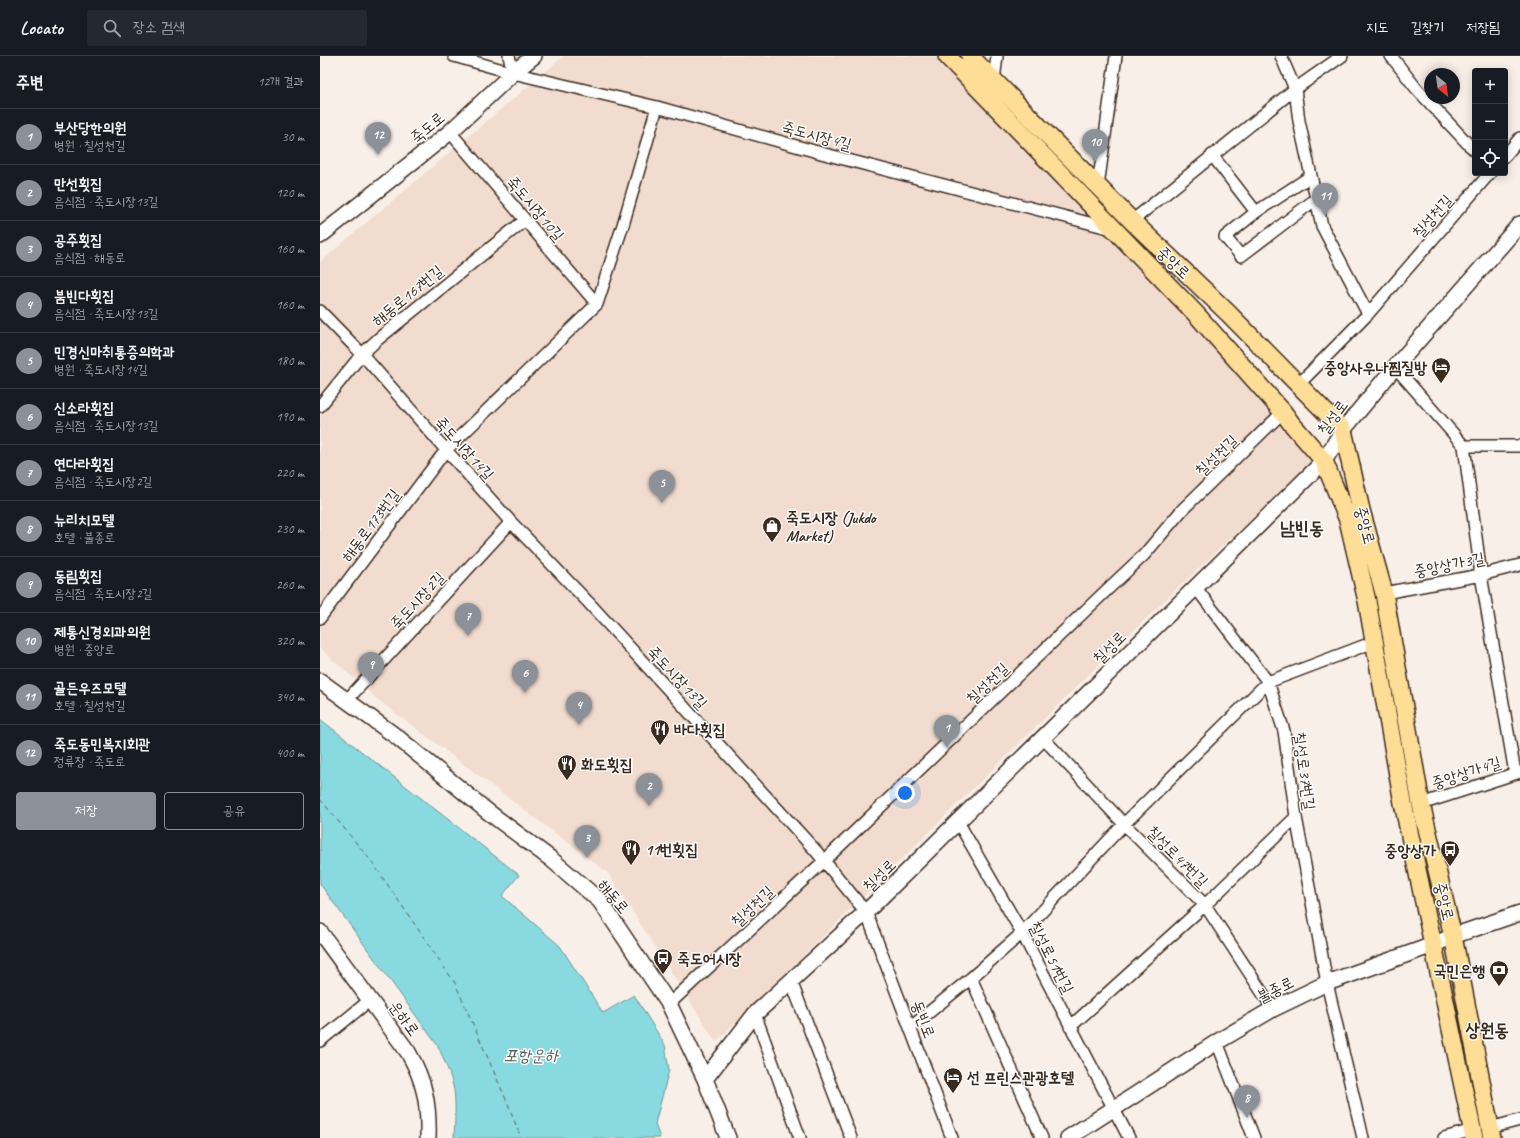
<!DOCTYPE html>
<html lang="ko">
<head>
<meta charset="utf-8">
<style>
  :root { --surface:#171b24; --page:#242831; --text:#f1f3f6; --muted:#9ea1a6; --line:#363941; --accent:#8c9099 }
  body { margin:0; font-family:Caveat,"Poor Story",sans-serif; background:var(--page); color:var(--text) }
  .controls { position:absolute; right:12px; top:12px; display:grid; overflow:hidden; border-radius:4px; box-shadow:0 2px 10px #0003 }
  .controls button { width:36px; height:36px; display:grid; place-items:center; padding:0; border:0; border-bottom:1px solid var(--line); background:var(--surface); color:var(--text); font:20px sans-serif }
  .compass { position:absolute; left:1104px; top:12px; width:36px; height:36px; border-radius:50%; background:var(--surface); box-shadow:0 2px 10px #0003; rotate:151deg }
  .you { position:absolute; left:585px; top:737px; width:14px; height:14px; margin:-10px; border:3px solid #fff; border-radius:50%; background:#1a73e8; box-shadow:0 0 0 6px #1a73e833 }
  .badge { display:grid; place-items:center; width:26px; height:26px; border-radius:50%; background:var(--accent); color:#fff; font-size:13px; font-weight:700 }
  .pin { position:absolute; translate:-50% -33px; filter:drop-shadow(0 1px 2px #0008) }
  .pin::after { content:''; position:absolute; top:21px; width:14px; height:12px; background:inherit; clip-path:polygon(0 0,100% 0,50% 100%) }
  .list { margin:0; padding:0; list-style:none }
  h2 { display:flex; justify-content:space-between; align-items:center; height:52px; margin:0; padding:0 16px; font-size:17px }
  h2 small { font-size:13px; font-weight:400; color:var(--muted) }
  .list li { display:grid; grid-template-columns:26px 1fr auto; gap:12px; align-items:center; box-sizing:border-box; height:56px; padding:0 16px; border-top:1px solid var(--line) }
  .list b { display:block; font-size:15px; white-space:nowrap }
  .list p { margin:0; font-size:13px; white-space:nowrap; color:var(--muted) }
  .list em { font-size:13px; font-style:normal; color:var(--muted) }
  .actions { display:flex; gap:8px; padding:12px 16px }
  .actions a { flex:1; padding:9px 0; border:1px solid var(--accent); border-radius:4px; text-align:center; font-size:14px; color:var(--accent) }
  .actions .main { background:var(--accent); color:#fff }
  .icon { flex:none; width:22px; height:22px; fill:none; stroke:currentColor; stroke-width:2; stroke-linecap:round; stroke-linejoin:round }
  .map { position:relative; flex:none; width:1200px; height:1082px; overflow:hidden }
  header { display:flex; align-items:center; gap:24px; box-sizing:border-box; height:56px; padding:0 20px; background:var(--surface); border-bottom:1px solid var(--line) }
  header strong { font-size:19px }
  nav { display:flex; gap:22px; margin-inline-start:auto; font-size:14px }
  .search { width:280px; height:36px; background:var(--page); display:flex; align-items:center; gap:10px; box-sizing:border-box; padding:0 14px; border-radius:4px; color:var(--muted); font-size:15px }
  main { display:flex }
  aside { flex:1; background:var(--surface) }
  .map>svg:first-child { display:block }
  .built { fill:#f1dccf }
  .water { fill:#89dae0; stroke:#6a9492 }
  .lines { fill:none; stroke-linecap:round; stroke-linejoin:round }
  .ferry { stroke:#525f58; stroke-width:1; stroke-dasharray:5 4; stroke-linecap:butt }
  .street-casing { stroke:#3b2a1e; stroke-width:14 }
  .secondary-casing { stroke:#3b2a1e; stroke-width:18 }
  .primary-casing { stroke:#3b2a1e; stroke-width:20 }
  .street { stroke:#fff; stroke-width:11 }
  .secondary { stroke:#fff; stroke-width:15 }
  .primary { stroke:#fedd96; stroke-width:17 }
  .labels { text-anchor:middle; stroke-width:3; stroke-linejoin:round; paint-order:stroke }
  .street-label { font-size:16px; fill:#3b2a1e; stroke:#fff }
  .poi-label { font-size:16px; font-weight:bold; fill:#3b2a1e; stroke:#fff; text-anchor:start }
  .water-label { font-size:17px; font-style:italic; fill:#525f58; stroke:#fff }
  .quarter-label { font-size:18px; font-weight:bold; fill:#3b2a1e; stroke:#fff }
</style>
</head>
<body>
<header>
<strong>Locato</strong>
<div class="search"><svg class="icon" aria-label="search" viewBox="0 0 24 24"><circle cx="10" cy="10" r="6"/><path d="M15 15l6 6"/></svg>장소 검색</div>
<nav><a>지도</a><a>길찾기</a><a>저장됨</a></nav>
</header>
<main>
<aside>
<h2>주변<small>12개 결과</small></h2>
<ul class="list">
<li><span class="badge">1</span><div><b>부산당한의원</b><p>병원 · 칠성천길</p></div><em>30 m</em></li>
<li><span class="badge">2</span><div><b>만선횟집</b><p>음식점 · 죽도시장13길</p></div><em>120 m</em></li>
<li><span class="badge">3</span><div><b>공주횟집</b><p>음식점 · 해동로</p></div><em>160 m</em></li>
<li><span class="badge">4</span><div><b>붐빈다횟집</b><p>음식점 · 죽도시장13길</p></div><em>160 m</em></li>
<li><span class="badge">5</span><div><b>민경신마취통증의학과</b><p>병원 · 죽도시장14길</p></div><em>180 m</em></li>
<li><span class="badge">6</span><div><b>신소라횟집</b><p>음식점 · 죽도시장13길</p></div><em>190 m</em></li>
<li><span class="badge">7</span><div><b>연다라횟집</b><p>음식점 · 죽도시장2길</p></div><em>220 m</em></li>
<li><span class="badge">8</span><div><b>뉴리치모텔</b><p>호텔 · 불종로</p></div><em>230 m</em></li>
<li><span class="badge">9</span><div><b>동림횟집</b><p>음식점 · 죽도시장2길</p></div><em>260 m</em></li>
<li><span class="badge">10</span><div><b>제통신경외과의원</b><p>병원 · 중앙로</p></div><em>320 m</em></li>
<li><span class="badge">11</span><div><b>골든우즈모텔</b><p>호텔 · 칠성천길</p></div><em>340 m</em></li>
<li><span class="badge">12</span><div><b>죽도동민복지회관</b><p>정류장 · 죽도로</p></div><em>400 m</em></li>
</ul>
<div class="actions"><a class="main">저장</a><a>공유</a></div>
</aside>
<div class="map">
<svg width="1200" height="1082" viewBox="0 0 1200 1082">
  <rect width="100%" height="100%" fill="#f9efe9"/>
  <filter id="ink" filterUnits="userSpaceOnUse"><feTurbulence type="fractalNoise" baseFrequency=".025" numOctaves="2"/><feDisplacementMap in="SourceGraphic" scale="8" xChannelSelector="R" yChannelSelector="G"/><feConvolveMatrix kernelMatrix="1 2 1 2 8 2 1 2 1" color-interpolation-filters="sRGB"/></filter>
  <g filter="url(#ink)">
    <path class="built" d="M244,0H620L783,162L994,403L816,572L396,986L288,817L57,643L0,592V206Z"/>
    <path class="water" d="M0,663L199,819L182,840L240,890L283,957L314,939L345,989L349,1014L335,1068L340,1082H134C135,1066 136,1050 134,1034C131,1019 124,1004 118,990L0,828Z"/>
    <g class="lines">
      <path class="ferry" d="M0,743L52,806L135,927L188,1048L201,1082"/>
      <g class="street-casing">
        <path id="street" d="M134,0L193,17L337,51L501,97L792,173
          M189,0L193,17
          M961,0L975,33L979,65L1002,170L1048,258
          M1071,0L1096,32L1149,89L1155,94
          M674,24L677,0
          M130,76L277,248
          M892,99L936,156L905,181L921,200L996,143
          M1185,100L1200,82
          M778,130L796,0
          M936,156L991,120
          M812,165L975,33L1022,0
          M0,255L42,298L126,394L191,466L269,547L496,795L546,856L632,1082
          M1075,311L1144,390H1200
          M979,328L1048,258L1170,117
          M0,350L42,298L57,284L205,164
          M1144,390L1161,519L1195,717
          M876,532L948,626L964,675L976,761L1007,927L1043,1082
          M1064,537L1161,519L1200,509
          M0,562L126,394L277,248L303,169L337,51
          M27,644L191,466
          M723,682L804,768L885,849L953,953
          M1101,748L1200,716
          M638,766L702,877L809,1082
          M651,922L722,1082
          M471,925L531,1082
          M349,948L504,805L790,531L824,499L862,454L963,356
          M435,958L480,1082
          M750,971L885,849L976,761
          M590,972L651,922L702,877L804,768L948,626L1054,586
          M0,985L50,944
          M897,986L934,1082
          M1170,1072L1200,1064
          M1124,1082L1153,1074"/>
      </g>
      <g class="secondary-casing">
        <path id="secondary" d="M0,180L130,76L193,17L214,0
          M0,625L77,681L167,755L231,803L280,845L349,948L385,1023L408,1082
          M0,876L88,996C105,1025 109,1049 108,1082
          M385,1023L435,958L546,856L1004,405L1023,374L1075,311L1200,168
          M748,1082L897,986L953,953L1007,927L1113,889L1133,880L1200,857"/>
      </g>
      <g class="primary-casing">
        <path id="primary" d="M627,0L876,258L963,356L971,367L1004,405L1028,464L1047,545L1083,747L1154,1082
          M650,0L812,165L908,257L1023,374L1041,454L1064,537L1101,748L1133,880L1172,1082"/>
      </g>
      <use href="#street" class="street"/>
      <use href="#secondary" class="secondary"/>
      <use href="#primary" class="primary"/>
    </g>
  </g>
  <defs>
    <g id="hotel-pin" transform="scale(1)"><path d="M0 17L-7.5 6A9.5 9.5 0 1 1 7.5 6Z" fill="#3b2a1e" stroke="#fff"/><path d="M-6-4.5h1.5V1H6V5H4.5V3h-9V5H-6ZM-4 0a1.8 1.8 0 1 1 3.6 0ZM.5 0V-2.5h3Q6-2.5 6 0Z" fill="#fff"/></g>
    <g id="shop-pin" transform="scale(1)"><path d="M0 17L-7.5 6A9.5 9.5 0 1 1 7.5 6Z" fill="#3b2a1e" stroke="#fff"/><path d="M-5-2.5h2.3a2.7 3.5 0 0 1 5.4 0H5L5.5 6h-11ZM-1.5-2.5h3a1.5 2.3 0 0 0-3 0Z" fill="#fff"/></g>
    <g id="restaurant-pin" transform="scale(1)"><path d="M0 17L-7.5 6A9.5 9.5 0 1 1 7.5 6Z" fill="#3b2a1e" stroke="#fff"/><path d="M-5-6h1v4h1v-4h1v4h1v-4h1v5L-1.5 .5V6h-2V.5L-5-1ZM5-6V6H3V1.5H1.5Q1.5-4 5-6Z" fill="#fff"/></g>
    <g id="bus-pin" transform="scale(1)"><path d="M0 17L-7.5 6A9.5 9.5 0 1 1 7.5 6Z" fill="#3b2a1e" stroke="#fff"/><path d="M-5-6H5V4H4V6H2V4H-2V6H-4V4H-5ZM-3.5-4V0h7V-4ZM-3.5 1.2v1.5H-2V1.2ZM2 1.2v1.5H3.5V1.2Z" fill="#fff"/></g>
    <g id="bank-pin" transform="scale(1)"><path d="M0 17L-7.5 6A9.5 9.5 0 1 1 7.5 6Z" fill="#3b2a1e" stroke="#fff"/><path d="M-6-4H6V4H-6ZM0-2.3a2.3 2.3 0 1 0 0 4.6a2.3 2.3 0 1 0 0-4.6Z" fill="#fff"/></g>
  </defs>
  <g fill-rule="evenodd">
    <use href="#hotel-pin" x="1121" y="311"/>
    <use href="#shop-pin" x="452" y="470"/>
    <use href="#restaurant-pin" x="340" y="673"/>
    <use href="#restaurant-pin" x="247" y="708"/>
    <use href="#restaurant-pin" x="311" y="793"/>
    <use href="#bus-pin" x="1130" y="794"/>
    <use href="#bus-pin" x="343" y="902"/>
    <use href="#bank-pin" x="1179" y="914"/>
    <use href="#hotel-pin" x="633" y="1021"/>
  </g>
  <g class="labels">
    <g class="street-label">
      <text transform="translate(107 71) rotate(-40)" y="6">죽도로</text>
      <text transform="translate(497 79) rotate(15)" y="6">죽도시장4길</text>
      <text transform="translate(216 152) rotate(50)" y="6">죽도시장10길</text>
      <text transform="translate(1112 160) rotate(-49)" y="6">칠성천길</text>
      <text transform="translate(854 206) rotate(44)" y="6">중앙로</text>
      <text transform="translate(87 239) rotate(-39)" y="6">해동로167번길</text>
      <text transform="translate(1012 361) rotate(-54)" y="6">칠성로</text>
      <text transform="translate(145 392) rotate(48)" y="6">죽도시장14길</text>
      <text transform="translate(896 399) rotate(-44)" y="6">칠성천길</text>
      <text transform="translate(50 469) rotate(-53)" y="6">해동로173번길</text>
      <text transform="translate(1046 469) rotate(75)" y="6">중앙로</text>
      <text transform="translate(1129 508) rotate(-11)" y="6">중앙상가3길</text>
      <text transform="translate(97 544) rotate(-47)" y="6">죽도시장2길</text>
      <text transform="translate(789 591) rotate(-45)" y="6">칠성로</text>
      <text transform="translate(358 621) rotate(47)" y="6">죽도시장13길</text>
      <text transform="translate(667 627) rotate(-44)" y="6">칠성천길</text>
      <text transform="translate(985 715) rotate(82)" y="6">칠성로37번길</text>
      <text transform="translate(1146 716) rotate(-18)" y="6">중앙상가4길</text>
      <text transform="translate(858 800) rotate(45)" y="6">칠성로47번길</text>
      <text transform="translate(559 819) rotate(-45)" y="6">칠성로</text>
      <text transform="translate(294 840) rotate(50)" y="6">해동로</text>
      <text transform="translate(1125 845) rotate(76)" y="6">중앙로</text>
      <text transform="translate(432 850) rotate(-43)" y="6">칠성천길</text>
      <text transform="translate(732 901) rotate(63)" y="6">칠성로51번길</text>
      <text transform="translate(955 933) rotate(-27)" y="6">불종로</text>
      <text transform="translate(85 962) rotate(54)" y="6">운하로</text>
      <text transform="translate(604 963) rotate(69)" y="6">동빈로</text>
    </g>
    <g class="poi-label">
      <text x="1107" y="317" text-anchor="end">중앙사우나찜질방</text>
      <text x="466" y="467">죽도시장 (Jukdo<tspan x="466" dy="18">Market)</tspan></text>
      <text x="354" y="679">바다횟집</text>
      <text x="261" y="714">화도횟집</text>
      <text x="325" y="799">11번횟집</text>
      <text x="1116" y="800" text-anchor="end">중앙상가</text>
      <text x="357" y="908">죽도어시장</text>
      <text x="1165" y="920" text-anchor="end">국민은행</text>
      <text x="647" y="1027">선 프린스관광호텔</text>
    </g>
    <g class="water-label">
      <text x="211" y="1005">포항운하</text>
    </g>
    <g class="quarter-label">
      <text x="982" y="478">남빈동</text>
      <text x="1167" y="980">상원동</text>
    </g>
  </g>
</svg>
<div class="controls">
<button>+</button>
<button>−</button>
<button><svg class="icon" aria-label="locate" viewBox="0 0 24 24"><circle cx="12" cy="12" r="6"/><path d="M12 2v4M12 18v4M2 12h4M18 12h4"/></svg></button>
</div>
<svg class="compass" viewBox="-18 -18 36 36"><path d="M0-13l5 13h-10z" fill="#e53935"/><path d="M0 13l5-13h-10z" fill="#9ea1a6"/></svg>
<div class="you"></div>
<div class="pin badge" style="left:627px;top:692px">1</div>
<div class="pin badge" style="left:329px;top:750px">2</div>
<div class="pin badge" style="left:267px;top:802px">3</div>
<div class="pin badge" style="left:259px;top:669px">4</div>
<div class="pin badge" style="left:342px;top:447px">5</div>
<div class="pin badge" style="left:205px;top:637px">6</div>
<div class="pin badge" style="left:148px;top:580px">7</div>
<div class="pin badge" style="left:927px;top:1062px">8</div>
<div class="pin badge" style="left:51px;top:629px">9</div>
<div class="pin badge" style="left:775px;top:106px">10</div>
<div class="pin badge" style="left:1005px;top:160px">11</div>
<div class="pin badge" style="left:58px;top:99px">12</div>
</div>
</main>
</body>
</html>
